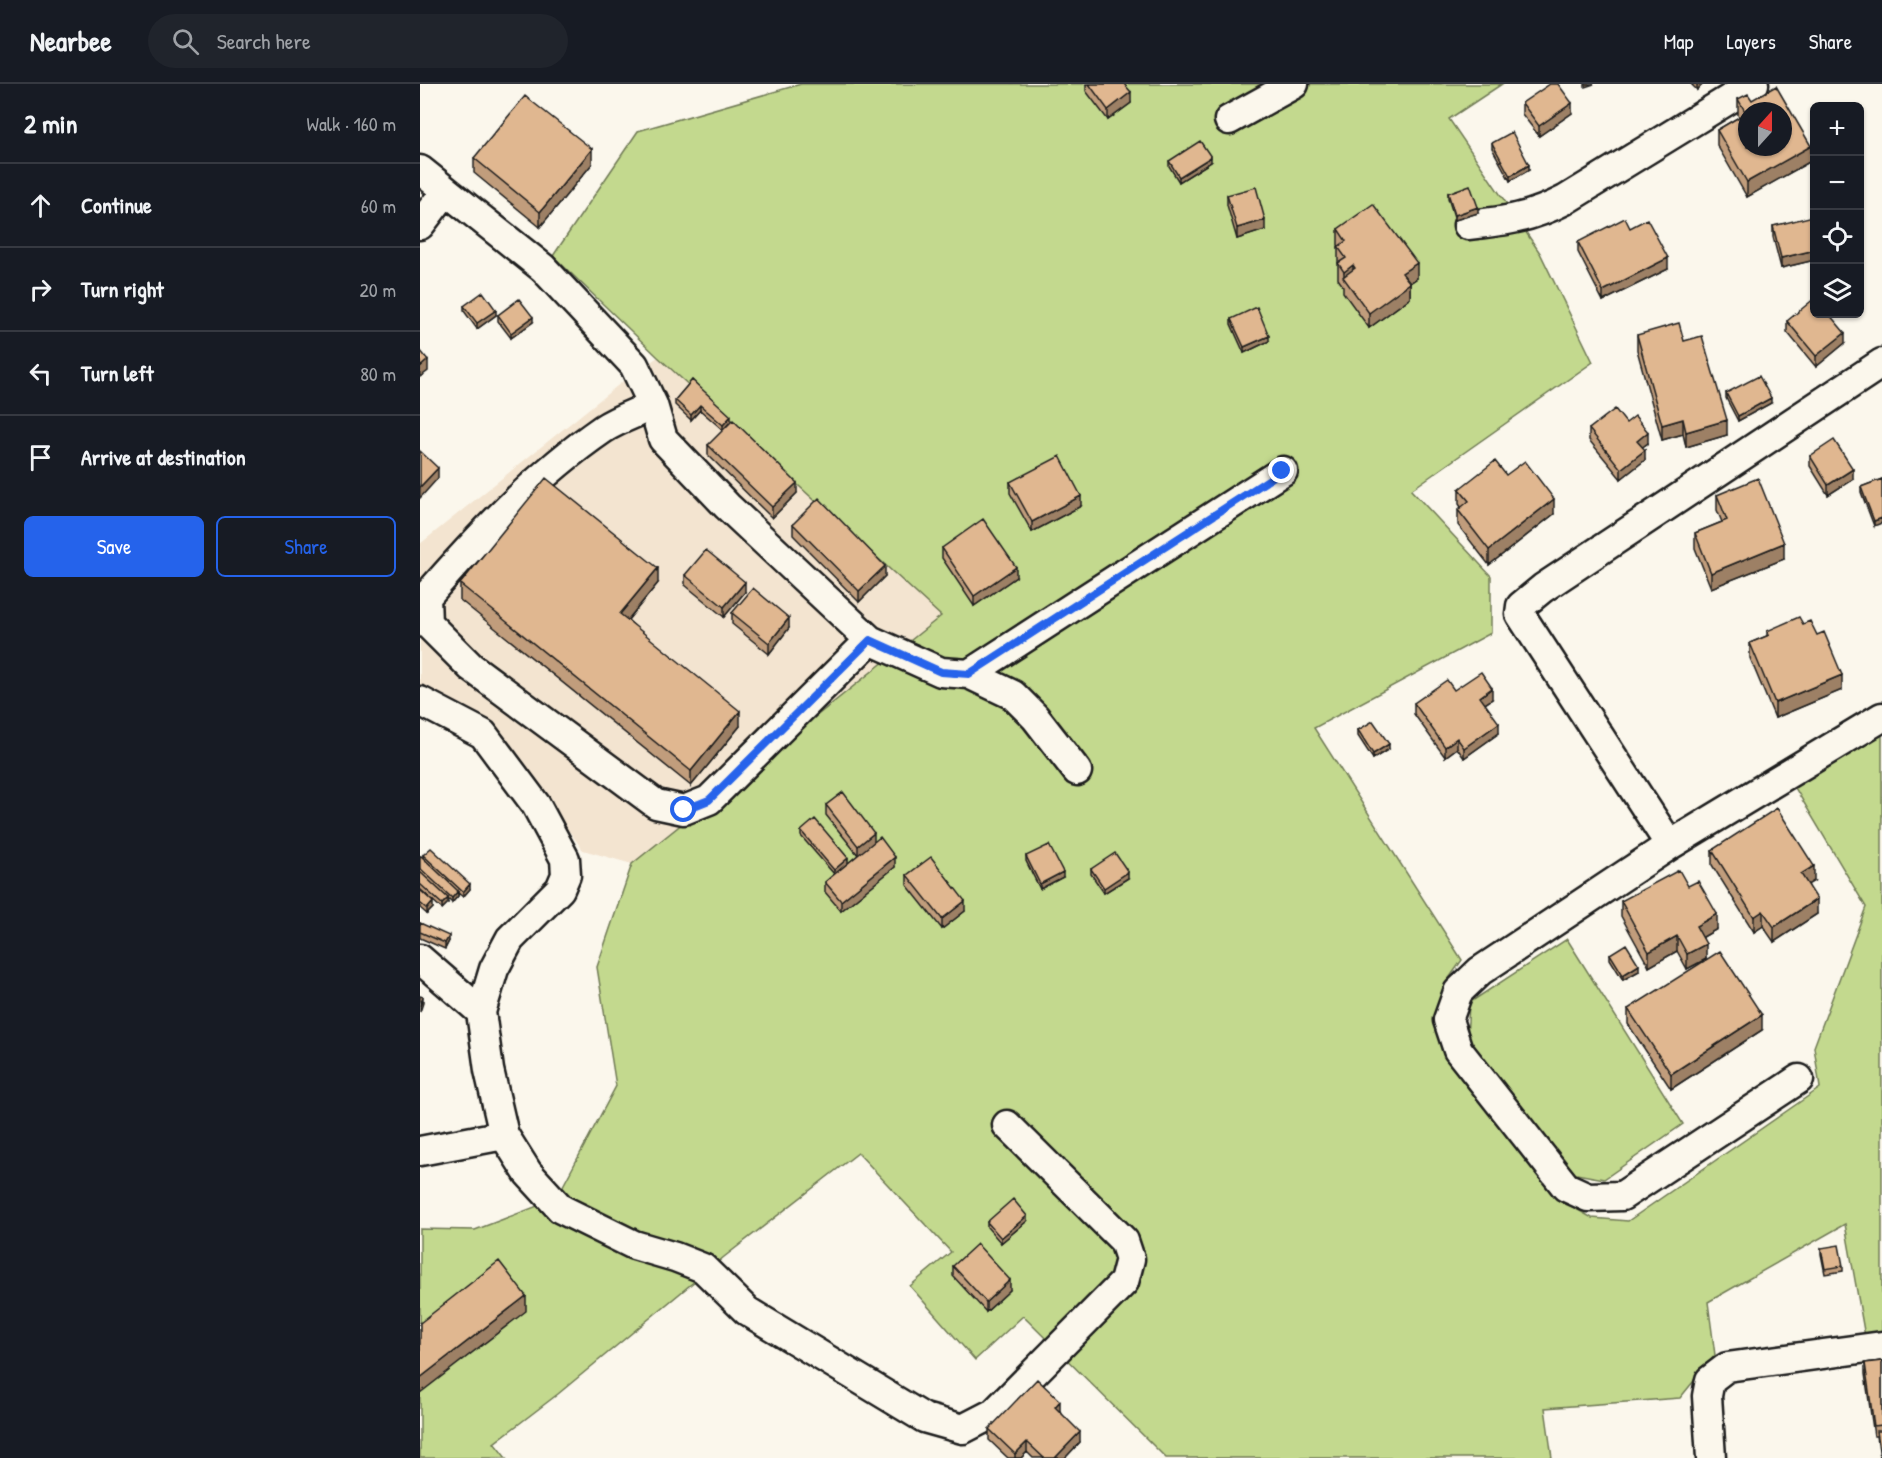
<!DOCTYPE html>
<html lang="en">
<head>
<meta charset="utf-8">
<style>
  :root { --surface:#171b24; --page:#20242c; --text:#f1f3f6; --muted:#9ea1a6; --line:#363941; --accent:#2563eb }
  body { margin:0; font-family:"Patrick Hand",sans-serif; background:var(--page); color:var(--text) }
  .controls { position:absolute; right:18px; top:18px; display:grid; overflow:hidden; border-radius:9px; box-shadow:0 2px 4px #0004 }
  .controls button { width:54px; height:54px; display:grid; place-items:center; padding:0; border:0; border-bottom:2px solid var(--line); background:var(--surface); color:var(--text); font:30px sans-serif }
  .compass { position:absolute; left:1318px; top:18px; width:54px; height:54px; border-radius:50%; background:var(--surface); box-shadow:0 2px 4px #0004; rotate:21deg }
  .stop { position:absolute; width:18px; height:18px; margin:-14px; border:4px solid #2563eb; border-radius:50%; background:#fff }
  .stop.end { background:#2563eb; border-color:#fff; box-shadow:0 2px 6px #0008 }
  .list { margin:0; padding:0; list-style:none }
  h2 { display:flex; justify-content:space-between; align-items:center; height:78px; margin:0; padding:0 24px; font-size:26px }
  h2 small { font-size:20px; font-weight:400; color:var(--muted) }
  .list li { display:grid; grid-template-columns:39px 1fr auto; gap:18px; align-items:center; box-sizing:border-box; height:84px; padding:0 24px; border-top:2px solid var(--line) }
  .list b { display:block; font-size:22px; white-space:nowrap }
  .list em { font-size:20px; font-style:normal; color:var(--muted) }
  .actions { display:flex; gap:12px; padding:18px 24px }
  .actions a { flex:1; padding:14px 0; border:2px solid var(--accent); border-radius:9px; text-align:center; font-size:21px; color:var(--accent) }
  .actions .main { background:var(--accent); color:#fff }
  .icon { flex:none; width:33px; height:33px; fill:none; stroke:currentColor; stroke-width:2; stroke-linecap:round; stroke-linejoin:round }
  .map { position:relative; flex:none; width:1462px; height:1374px; overflow:hidden }
  header { display:flex; align-items:center; gap:36px; box-sizing:border-box; height:84px; padding:0 30px; background:var(--surface); border-bottom:2px solid var(--line) }
  header strong { font-size:28px }
  nav { display:flex; gap:33px; margin-inline-start:auto; font-size:21px }
  .search { width:420px; height:54px; background:var(--page); display:flex; align-items:center; gap:15px; box-sizing:border-box; padding:0 21px; border-radius:33px; color:var(--muted); font-size:22px }
  main { display:flex }
  aside { flex:1; background:var(--surface) }
  .map>svg:first-child { display:block }
  .built { fill:#f3e4d0 }
  .green { fill:#c3d98e; stroke:#707a55; stroke-width:1.5 }
  .lines { fill:none; stroke-linecap:round; stroke-linejoin:round }
  .minor-casing { stroke:#1c1c1c; stroke-width:33 }
  .minor { stroke:#fbf7ec; stroke-width:28 }
  .wall { fill:#c19d7c; stroke:#1c1c1c; stroke-width:1.5 }
  .shaded-wall { fill:#9d8065; stroke:#1c1c1c; stroke-width:1.5 }
  .building { fill:#e0b790; stroke:#1c1c1c; stroke-width:1.5; fill-rule:evenodd }
  .route { stroke:#2563eb; stroke-width:8 }
</style>
</head>
<body>
<header>
<strong>Nearbee</strong>
<div class="search"><svg class="icon" aria-label="search" viewBox="0 0 24 24"><circle cx="10" cy="10" r="6"/><path d="M15 15l6 6"/></svg>Search here</div>
<nav><a>Map</a><a>Layers</a><a>Share</a></nav>
</header>
<main>
<aside>
<h2>2 min<small>Walk · 160 m</small></h2>
<ul class="list">
<li><svg class="icon" aria-label="ahead" viewBox="0 0 24 24"><path d="M12 20V5M6 11l6-6 6 6"/></svg><div><b>Continue</b></div><em>60 m</em></li>
<li><svg class="icon" aria-label="right" viewBox="0 0 24 24"><path d="M7 20v-9h11M14 6l5 5-5 5"/></svg><div><b>Turn right</b></div><em>20 m</em></li>
<li><svg class="icon" aria-label="left" viewBox="0 0 24 24"><path d="M17 20v-9H6M10 6l-5 5 5 5"/></svg><div><b>Turn left</b></div><em>80 m</em></li>
<li><svg class="icon" aria-label="arrive" viewBox="0 0 24 24"><path d="M6 21V4h12l-3 4 3 4H6"/></svg><div><b>Arrive at destination</b></div></li>
</ul>
<div class="actions"><a class="main">Save</a><a>Share</a></div>
</aside>
<div class="map">
<svg width="1462" height="1374" viewBox="0 0 1462 1374">
  <rect width="100%" height="100%" fill="#fbf7ec"/>
  <filter id="ink" filterUnits="userSpaceOnUse"><feTurbulence type="fractalNoise" baseFrequency=".0167" numOctaves="2"/><feDisplacementMap in="SourceGraphic" scale="12" xChannelSelector="R" yChannelSelector="G"/><feConvolveMatrix kernelMatrix="1 2 1 2 8 2 1 2 1" color-interpolation-filters="sRGB"/></filter>
  <g filter="url(#ink)">
    <path class="built" d="M238,273L522,532L212,780L163,766L74,646L0,604V460L207,294Z"/>
    <path class="green" d="M381,0H1082L1029,35L1120,169L1173,278L991,406L1071,492V549L894,644L1042,876L1027,897L1017,925L1025,970L1137,1114L1172,1134L1208,1137L1400,1004L1394,963L1446,823L1368,692L1462,633V1255L1446,1258L1425,1140L1288,1218L1295,1271L1260,1314L1125,1324L1132,1374H746L603,1232L555,1276L490,1202L531,1168L438,1069L304,1173L138,1310L74,1359L86,1374H0V1145L55,1146L136,1115L196,1002L177,883L212,780L521,532L238,273L133,172L218,47Z
      M1147,855L1263,1040L1184,1095L1151,1089L1047,956L1049,919Z"/>
    <g class="lines">
      <g class="minor-casing">
        <path id="minor" d="M809,36L874,0
          M0,86L123,184L214,281L233,321L243,355L307,422L450,556L521,588L549,590L863,387
          M0,141L26,107
          M1048,141C1086,137 1110,134 1145,116L1334,0
          M1462,279L1123,504L1101,522L1100,530L1250,761L1462,633
          M233,321C217,329 198,335 183,345C116,391 59,452 6,513L7,539L51,583L236,720L264,726L289,716L450,556
          M549,590L593,611L615,633L657,687
          M0,617L63,650L116,721L145,775L146,791L140,805L90,855L74,885L61,928L69,986L84,1051L108,1089L141,1125L214,1161L255,1173L283,1184L327,1227L504,1334L543,1345L574,1329L704,1198L710,1175L704,1157L587,1041
          M1250,761L1060,887L1038,908L1028,936L1038,966L1146,1103L1168,1113L1202,1112L1379,995
          M0,875L61,928
          M0,1067L84,1051
          M1291,1374L1287,1312L1290,1296L1307,1283L1462,1262"/>
      </g>
      <use href="#minor" class="minor"/>
    </g>
    <path class="wall" d="M666,0H704L711,19L688,36L666,7Z
      M1271,0H1283L1277,6Z
      M1318,15L1332,16L1391,77L1327,113L1297,61V46L1319,33L1318,31Z
      M1102,19L1152,29L1119,52L1102,30Z
      M1072,59L1109,86L1090,97L1072,64Z
      M54,74L172,80L120,143L54,89Z
      M749,77L791,78L759,98L749,82Z
      M1028,109L1058,129L1035,136L1028,114Z
      M807,111L845,146L817,155L807,121Z
      M1395,136V176L1361,184L1353,153V142Z
      M1210,144L1248,185L1183,217L1158,168V158Z
      M918,145L997,194L990,199V214L949,244L923,208V202L918,195V163H919L918,161Z
      M44,222L76,231L57,245L44,227Z
      M78,231L113,238L91,254L78,237Z
      M811,235L849,257L824,269L811,240Z
      M1367,237L1425,259L1396,283L1367,248Z
      M1217,251L1264,257L1307,351L1266,363L1263,350L1242,356L1217,266Z
      M272,296L311,337L303,346L280,326L271,336L255,321V316Z
      M1306,309L1351,319L1318,337L1306,314Z
      M1206,339L1228,359L1222,363L1225,376L1201,395L1169,356V345Z
      M288,361L377,409L352,434L288,371Z
      M1390,372L1433,395L1408,411L1390,382Z
      M1086,391L1134,430L1069,481L1038,441V426L1041,423L1039,420V405Z
      M1462,395L1454,442L1441,408V403Z
      M590,398L661,422L612,448L590,409Z
      M1297,411L1364,475L1291,504L1275,464V449L1302,438L1297,426Z
      M373,440L465,492L439,518L373,451Z
      M522,464L596,493L554,522L522,474Z
      M265,491L325,508L304,533L265,501Z
      M238,499L208,536L320,642L271,702L40,516V500Z
      M312,529L369,544L349,570L312,540Z
      M1383,540L1422,606L1355,634L1330,574V559L1347,552V547Z
      M1034,606L1072,615L1065,620L1079,649L1044,674L1037,664L1025,673L994,630V619Z
      M938,646L969,665L953,675L938,652Z
      M406,721L454,758L475,783L421,827L405,808V798L414,790L381,752V747L428,779L438,771L406,731Z
      M1292,766L1394,797L1388,800L1397,830L1354,858L1343,842L1334,848L1292,781Z
      M3,771L50,805L43,813L38,809V812L32,819L28,815V819L22,825L0,805V772L3,774Z
      M606,772L643,793L620,805L606,777Z
      M671,785L708,794L684,809L671,790Z
      M487,791L545,827L522,845L487,801Z
      M1268,802L1297,845L1283,853L1286,875L1267,885L1257,867L1229,883L1201,832V817Z
      M0,806L13,824L7,830L0,824Z
      M0,839L29,857L25,865L0,854Z
      M1190,870L1219,887L1203,896L1190,875Z
      M1208,925L1342,946L1251,1005L1208,940Z
      M607,1137L581,1159L567,1143V1138Z
      M1401,1164L1423,1182V1187L1405,1190L1401,1170Z
      M533,1182L590,1206L566,1228L533,1192Z
      M1462,1277V1374H1460L1457,1352H1454L1445,1290V1279Z
      M640,1327L660,1358L645,1374H613L607,1368L601,1374H588L569,1356V1345Z"/>
    <path class="shaded-wall" d="M1165,0H1174L1165,3Z
      M1277,0H1283L1277,6Z
      M711,8V19L688,36V26Z
      M1152,19V29L1119,52V42Z
      M1391,62V77L1327,113V98Z
      M172,65V80L120,143V128Z
      M791,73V78L759,98V93Z
      M1109,81V86L1090,97V92Z
      M1058,123V129L1035,136V131Z
      M845,136V146L817,155V144Z
      M1395,166V176L1361,184V174Z
      M1248,174V185L1183,217V207Z
      M997,179V194L990,199V214L949,244V229L982,189Z
      M933,181V196L924,195V188Z
      M76,226V231L57,245V239Z
      M113,233V238L91,254V249Z
      M1425,249V259L1396,283V272Z
      M849,252V257L824,269V263Z
      M8,276V287L0,293V283Z
      M1351,314V319L1318,337V332Z
      M280,321V326L271,336V331Z
      M311,332V337L303,346V341Z
      M1263,335V350L1242,356V341Z
      M1307,336V351L1266,363V348Z
      M1228,348V359L1217,367V357Z
      M1225,366V376L1201,395V385Z
      M18,384V394L0,414V403Z
      M1433,385V395L1408,411V401Z
      M377,399V409L352,434V423Z
      M661,412V422L612,448V438Z
      M1134,415V430L1069,481V466Z
      M1462,434V439L1454,442V437Z
      M1364,459V475L1291,504V489Z
      M465,482V492L439,518V507Z
      M596,483V493L554,522V512Z
      M238,484V499L200,545V530Z
      M325,498V508L304,533V523Z
      M369,534V544L349,570V559Z
      M1422,591V606L1355,634V619Z
      M1072,604V615L1060,623V613Z
      M320,627V642L271,702V687Z
      M1079,639V649L1044,674V664Z
      M1037,654V664L1025,673V663Z
      M969,660V665L953,675V670Z
      M454,749V759L438,772V762Z
      M475,773V783L421,827V817Z
      M428,774V779L414,791V786Z
      M1394,782V797L1381,805V790Z
      M643,788V793L620,805V800Z
      M708,788V794L684,809V804Z
      M50,800V805L43,813V808Z
      M38,807V812L32,819V814Z
      M28,814V819L22,825V820Z
      M1397,815V830L1354,858V843Z
      M545,817V827L522,845V835Z
      M13,818V824L7,830V825Z
      M1343,827V842L1334,848V833Z
      M1297,830V845L1276,857V842Z
      M29,852V857L25,865V859Z
      M1257,852V867L1229,883V868Z
      M1286,860V875L1267,885V870Z
      M1219,881V887L1203,896V891Z
      M3,913V919L0,928V922Z
      M1342,931V946L1251,1005V990Z
      M607,1132V1137L581,1159V1154Z
      M590,1196V1206L566,1228V1218Z
      M106,1212V1227L0,1309V1294Z
      M640,1317V1327L635,1333V1323Z
      M660,1348V1358L645,1374H635Z
      M607,1358V1368L601,1374H595V1370Z"/>
    <path class="building" d="M669,0H704L711,8L688,26Z
      M1130,0H1138L1152,19L1119,42L1102,19Z
      M1356,2L1391,62L1327,98L1297,46L1326,29L1318,15L1328,10L1332,16ZM1327,27H1363V63H1327Z
      M105,12L172,65L120,128L54,74Z
      M1092,48L1109,81L1090,92L1072,59Z
      M780,57L791,73L759,93L749,77Z
      M1050,101L1058,123L1035,131L1028,109Z
      M836,103L845,136L817,144L807,111Z
      M953,120L997,179L982,189L990,199L949,229L923,193L935,184L933,181L924,188L918,179L926,174L918,163L926,157L918,145Z
      M1393,132L1395,136V166L1361,174L1353,142Z
      M1205,134L1210,144L1227,135L1248,174L1183,207L1158,158Z
      M63,208L76,226L57,239L44,222Z
      M1395,214V230H1409L1425,249L1396,272L1367,237Z
      M99,215L113,233L91,249L78,231Z
      M837,223L849,252L824,263L811,235Z
      M1259,239L1264,257L1282,252L1307,336L1266,348L1263,335L1242,341L1217,251Z
      M0,266L8,276L0,283Z
      M1339,292L1351,314L1318,332L1306,309Z
      M272,296L311,332L303,341L280,321L271,331L255,316Z
      M1195,325L1206,339L1215,332L1228,348L1217,357L1225,366L1201,385L1169,345Z
      M313,336L377,399L352,423L288,361Z
      M1414,356L1433,385L1408,401L1390,372Z
      M0,367L18,384L0,403Z
      M640,372L661,412L612,438L590,398Z
      M1075,377L1086,391L1105,377L1134,415L1069,466L1038,426L1049,417L1039,405Z
      M126,394L238,484L200,530L320,627L271,687L40,500Z
      M1338,394L1364,459L1291,489L1275,449L1307,436L1297,411Z
      M1462,395V434L1454,437L1441,403Z
      M399,414L465,482L439,507L373,440Z
      M563,435L596,483L554,512L522,464Z
      M286,466L325,498L304,523L265,491Z
      M333,504L369,534L349,559L312,529Z
      M1379,533L1383,540L1390,537L1397,551L1404,548L1422,591L1355,619L1330,559L1349,551L1347,547Z
      M1061,588L1072,604L1060,613L1079,639L1044,664L1037,654L1025,663L994,619L1027,596L1034,606Z
      M953,637L969,660L953,670L938,646Z
      M423,708L454,749L438,762L406,721Z
      M1357,724L1394,782L1381,790L1397,815L1354,843L1343,827L1334,833L1292,766Z
      M395,735L428,774L414,786L381,747Z
      M460,753L475,773L421,817L405,798Z
      M629,761L643,788L620,800L606,772Z
      M11,764L50,800L43,808L3,771Z
      M695,769L708,788L684,804L671,785Z
      M0,772H1L38,807L32,814L0,784Z
      M511,773L545,817L522,835L487,791Z
      M1259,786L1268,802L1278,797L1297,830L1276,842L1286,860L1267,870L1257,852L1229,868L1201,817Z
      M0,788L28,814L22,820L0,800Z
      M0,806L13,818L7,825L0,819Z
      M0,839L29,852L25,859L0,848Z
      M1206,860L1219,881L1203,891L1190,870Z
      M1300,867L1342,931L1251,990L1208,925Z
      M0,912L3,913L0,922Z
      M593,1115L607,1132L581,1154L567,1138Z
      M557,1160L590,1196L566,1218L533,1182Z
      M1419,1161L1423,1182L1405,1185L1401,1164Z
      M79,1177L106,1212L0,1294V1239Z
      M1462,1277V1341L1454,1342L1445,1279Z
      M617,1295L640,1317L635,1323L660,1348L635,1374H624L607,1358L595,1370L569,1345Z
      M1457,1347H1462V1374H1461Z"/>
  </g>
  <g class="lines" filter="url(#ink)">
    <path class="route" d="M264,726L289,716L450,556L521,588L549,590L862,387"/>
  </g>
</svg>
<div class="controls">
<button>+</button>
<button>−</button>
<button><svg class="icon" aria-label="locate" viewBox="0 0 24 24"><circle cx="12" cy="12" r="6"/><path d="M12 2v4M12 18v4M2 12h4M18 12h4"/></svg></button>
<button><svg class="icon" aria-label="layers" viewBox="0 0 24 24"><path d="M12 4l9 5-9 5-9-5zM3 14l9 5 9-5"/></svg></button>
</div>
<svg class="compass" viewBox="-18 -18 36 36"><path d="M0-13l5 13h-10z" fill="#e53935"/><path d="M0 13l5-13h-10z" fill="#9ea1a6"/></svg>
<div class="stop" style="left:264px;top:726px"></div>
<div class="stop end" style="left:862px;top:387px"></div>
</div>
</main>
</body>
</html>
